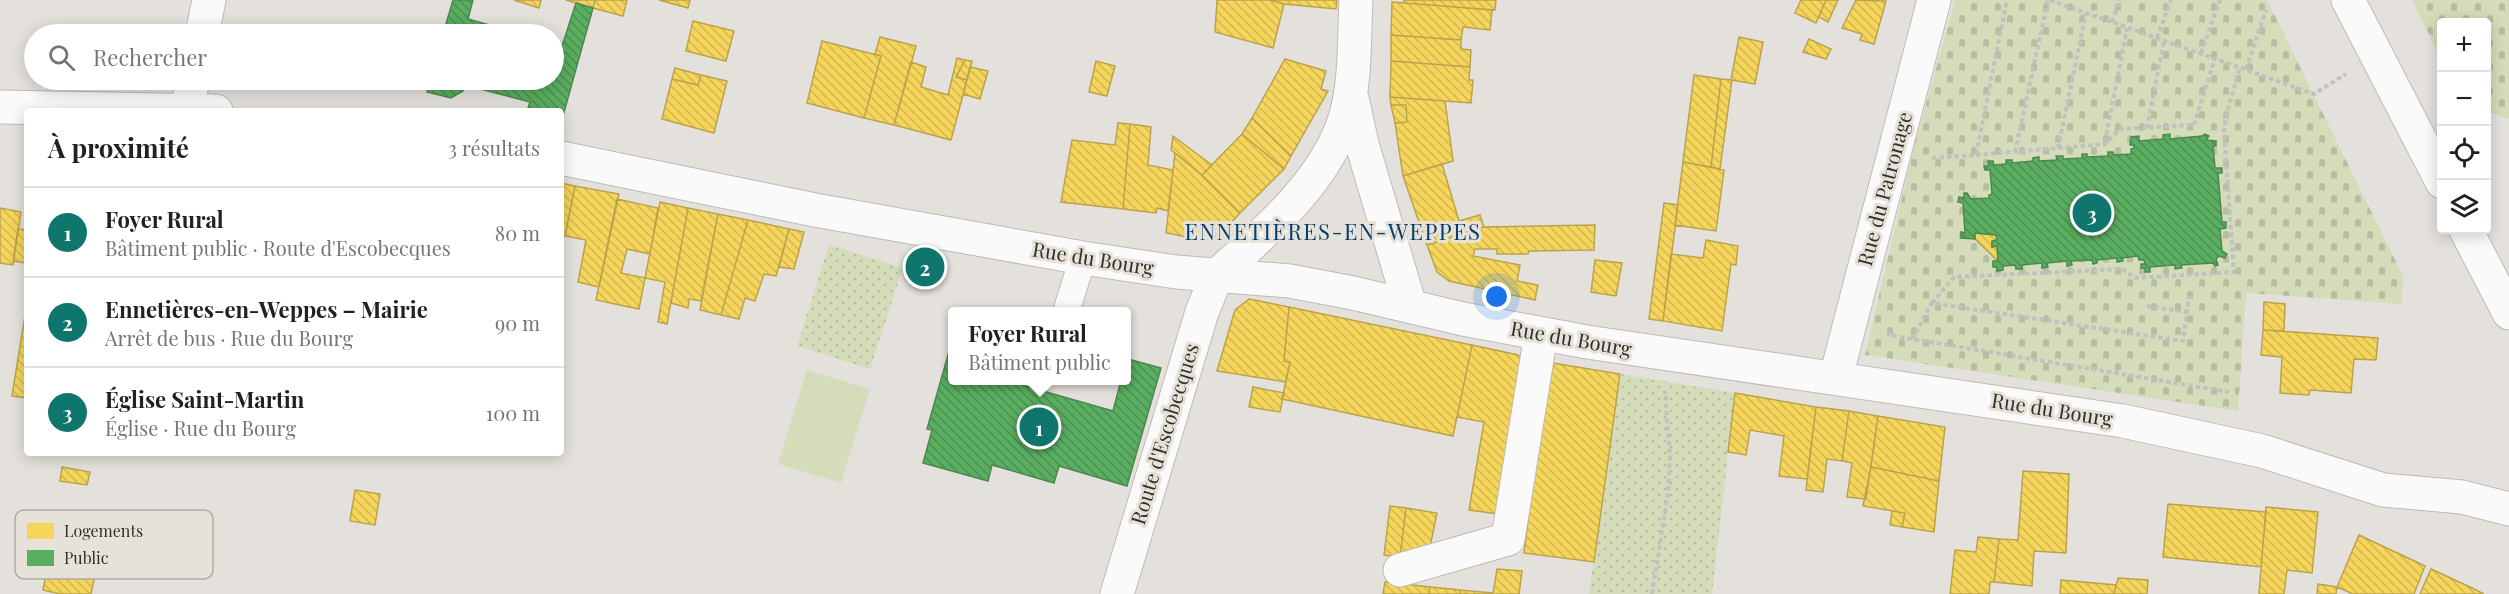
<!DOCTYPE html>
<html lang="fr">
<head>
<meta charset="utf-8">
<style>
  :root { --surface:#fff; --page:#f2f2f2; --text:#202124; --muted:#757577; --line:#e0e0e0; --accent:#0f766e }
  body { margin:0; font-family:"Playfair Display",serif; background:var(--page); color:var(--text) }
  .controls { position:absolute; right:18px; top:18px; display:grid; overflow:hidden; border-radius:6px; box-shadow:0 3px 15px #0003 }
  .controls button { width:54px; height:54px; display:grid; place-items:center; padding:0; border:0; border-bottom:2px solid var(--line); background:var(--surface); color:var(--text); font:30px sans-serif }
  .you { position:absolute; left:1497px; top:297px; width:21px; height:21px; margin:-15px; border:4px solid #fff; border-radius:50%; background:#1a73e8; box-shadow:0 0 0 9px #1a73e833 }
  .badge { display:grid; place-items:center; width:39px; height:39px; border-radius:50%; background:var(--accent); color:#fff; font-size:20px; font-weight:700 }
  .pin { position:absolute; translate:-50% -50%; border:3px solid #fff; box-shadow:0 2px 6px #0006 }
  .popup { position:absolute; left:948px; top:307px; width:183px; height:78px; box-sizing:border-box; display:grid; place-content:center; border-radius:6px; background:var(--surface); filter:drop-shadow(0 2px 4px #0005); font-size:20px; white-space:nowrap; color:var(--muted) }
  .popup b { font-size:22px; color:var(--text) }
  .popup::after { content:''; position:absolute; left:50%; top:100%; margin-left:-12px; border:12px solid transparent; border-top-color:var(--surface) }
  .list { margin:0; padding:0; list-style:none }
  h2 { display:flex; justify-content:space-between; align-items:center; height:78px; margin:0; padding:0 24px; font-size:26px }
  h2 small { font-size:20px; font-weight:400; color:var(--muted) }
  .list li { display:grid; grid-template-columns:39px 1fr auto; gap:18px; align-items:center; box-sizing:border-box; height:90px; padding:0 24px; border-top:2px solid var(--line) }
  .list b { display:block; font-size:22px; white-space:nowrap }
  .list p { margin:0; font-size:20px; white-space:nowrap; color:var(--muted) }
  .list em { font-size:20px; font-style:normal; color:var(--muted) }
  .icon { flex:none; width:33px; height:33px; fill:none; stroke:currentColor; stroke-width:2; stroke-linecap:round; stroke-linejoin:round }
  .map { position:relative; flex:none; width:2509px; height:594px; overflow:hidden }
  .search { position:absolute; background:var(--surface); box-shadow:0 3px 15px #0003; left:24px; top:24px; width:540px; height:66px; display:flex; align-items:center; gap:15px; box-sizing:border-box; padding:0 21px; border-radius:33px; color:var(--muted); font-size:22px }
  .panel { position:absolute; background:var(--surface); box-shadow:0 3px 15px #0003; left:24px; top:108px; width:540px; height:348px; border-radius:6px }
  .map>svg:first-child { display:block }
  .cemetery { fill:url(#cemetery-stones); fill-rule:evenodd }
  .park { fill:url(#park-dots) }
  .garden { fill:#d5dcba }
  .homes { fill:url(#homes-back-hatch); stroke:#bba34d; stroke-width:1.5 }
  .public { fill:url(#public-back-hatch); stroke:#4e8851; stroke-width:1.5 }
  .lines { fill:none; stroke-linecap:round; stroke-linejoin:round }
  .lane-casing { stroke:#bebbb7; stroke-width:28 }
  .street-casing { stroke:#bebbb7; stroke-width:35 }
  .secondary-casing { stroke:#bebbb7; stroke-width:35 }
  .path { stroke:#c1c1bf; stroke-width:4; stroke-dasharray:4.5 3; stroke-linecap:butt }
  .lane { stroke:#fbfafa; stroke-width:26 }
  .street { stroke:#fbfafa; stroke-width:33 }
  .secondary { stroke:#fbfafa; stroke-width:33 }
  .labels { text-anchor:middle; stroke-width:6; stroke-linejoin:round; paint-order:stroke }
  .street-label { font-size:20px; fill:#312e2b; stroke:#e7e2d9 }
  .quarter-label { font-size:22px; letter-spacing:1.5px; fill:#043d6e; stroke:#e7e2d9 }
  .key { fill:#e7e2d9; stroke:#b0aca5; stroke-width:1.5 }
  .key-label { font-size:16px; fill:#312e2b }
</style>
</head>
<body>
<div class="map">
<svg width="2509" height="594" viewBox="0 0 2509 594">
  <defs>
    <pattern id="cemetery-stones" width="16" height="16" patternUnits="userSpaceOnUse" patternTransform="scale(1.5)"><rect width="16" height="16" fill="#d5dcba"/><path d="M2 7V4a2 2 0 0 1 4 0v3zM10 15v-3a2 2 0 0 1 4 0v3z" fill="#b7bda0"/></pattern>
    <pattern id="park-dots" width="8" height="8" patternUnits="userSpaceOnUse" patternTransform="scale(1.5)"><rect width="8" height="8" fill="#d5dcba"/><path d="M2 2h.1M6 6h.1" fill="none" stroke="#b7bda0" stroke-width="1.8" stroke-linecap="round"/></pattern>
    <pattern id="homes-back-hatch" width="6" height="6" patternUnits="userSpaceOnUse" patternTransform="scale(1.5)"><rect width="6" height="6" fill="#f6d55c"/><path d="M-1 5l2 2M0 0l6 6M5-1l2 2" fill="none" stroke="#d3b750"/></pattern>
    <pattern id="public-back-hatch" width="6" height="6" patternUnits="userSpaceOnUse" patternTransform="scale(1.5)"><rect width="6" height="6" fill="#5aae61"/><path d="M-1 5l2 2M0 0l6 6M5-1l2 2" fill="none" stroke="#4b8e50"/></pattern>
  </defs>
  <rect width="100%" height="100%" fill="#e4e1dc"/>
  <path class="cemetery" d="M1955,0H2267L2403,276L2402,304L2246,293L2238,411L1865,355L1913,151ZM2169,134L2170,139L2202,136L2205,134L2209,137L2206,140L2216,142V146H2213L2215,168H2222V173H2218L2222,222H2225L2226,228L2220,229L2222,251L2227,254L2225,258L2219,256L2216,259L2218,264L2215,266L2213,263L2181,265V268L2175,269V265L2150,267V272H2145V268H2141V264H2145L2144,260H2139L2138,256L2122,258L2123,261L2118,262L2117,258L2097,260V263L2093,264L2092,260L2071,261L2072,265L2068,266L2067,261L2047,263V267L2043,268L2042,263L2022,265V269H2016L2015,265L2003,266V270L1998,271L1997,267L1993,266V262L1998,261L1997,246L1975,233V239L1961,238V232L1965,233L1963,203L1958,201L1959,197L1964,198V193H1967L1971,199L1989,198V195L1992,194L1990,170H1985L1984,166H1989V161H1993L1994,165L2033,161L2039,158V161L2057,160V156H2062L2063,159L2082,158V154H2087V157L2108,156V152H2113L2114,155L2131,154L2134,145H2130V141L2163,139V135Z
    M2412,0H2509V119L2487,111L2486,22H2442L2441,58Z"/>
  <path class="park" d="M829,245L903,268L870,369L797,346Z
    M1620,374L1735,393L1712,594H1589Z"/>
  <path class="garden" d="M807,370L870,389L841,483L778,464Z"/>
  <path class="homes" d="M514,0H541L539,8Z
    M566,0H595L593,8Z
    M595,0H627L623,16L593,8Z
    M659,0H690L688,8Z
    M1217,0H1269L1284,4L1273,48L1215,32Z
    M1269,0H1337L1336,9L1284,4Z
    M1404,0H1496L1495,10L1404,3Z
    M1801,0H1826L1816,23L1795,13Z
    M1826,0H1838L1828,22L1819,17Z
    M1856,0L1886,1L1874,44L1860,40L1862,34L1842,28Z
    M1392,2L1492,10L1490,30L1463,27L1461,40L1391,35Z
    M693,21L734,31L726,61L686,51Z
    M1391,35L1461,40V49L1471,50L1470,67L1391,61Z
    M880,37L916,46L894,125L864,118L881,56L875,54Z
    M1739,37L1763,42L1755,84L1731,80Z
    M1809,39L1831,49L1826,59L1803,52Z
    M822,41L881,56L864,118L807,103Z
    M957,58L965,60L956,77L967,80L951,140L894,125L911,62L926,67L921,87L948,95Z
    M1285,59L1326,71L1321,89L1328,91L1291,156L1252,118Z
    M965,60L972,61L967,80L956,77Z
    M1096,61L1115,66L1107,96L1089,92Z
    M1391,61L1470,67L1469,80H1473L1471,103L1390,97Z
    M970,67L988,71L980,99L963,94Z
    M675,68L701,75L698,85L672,79Z
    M701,75L727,81L714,133L662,119L672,79L698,85Z
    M1694,75L1721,79L1711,167L1683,162Z
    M1721,79L1732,80L1720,169L1711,167Z
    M1390,97L1445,101L1453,161L1403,176L1395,123L1407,122L1406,105H1391Z
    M1391,105H1406L1407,122L1395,123Z
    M1252,118L1291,156L1284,169L1242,134Z
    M1118,123L1130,124L1123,209L1061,202L1072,140L1115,145Z
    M1130,124L1151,127L1148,165L1173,170L1168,211L1157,208L1156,213L1123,209Z
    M1242,134L1284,169L1240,213L1202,175Z
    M1173,136L1212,165L1202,175L1171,150Z
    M1175,153L1202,175L1240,213L1220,235L1204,240L1166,233Z
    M1683,162L1724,170L1716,231L1675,225Z
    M1442,164L1459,221L1480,215L1484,227L1427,245L1403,176Z
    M561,183L575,186L565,236L561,235Z
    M575,186L619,194L599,287L578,282L586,240L565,236Z
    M617,199L658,208L650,254L627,249L621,273L645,278L639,309L596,300Z
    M660,202L688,208L667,324L658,322L665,282L645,278Z
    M1664,203L1678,205L1663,321L1649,319Z
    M0,208L21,212L13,265L0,263Z
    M688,208L718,214L701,301L689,299L688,308L671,303Z
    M718,214L748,220L721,315L700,310Z
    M748,220L789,229L776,276L764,274L755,301L745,298L739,319L721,315Z
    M1595,225L1594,250L1529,251L1528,254H1497V249H1475L1473,256L1520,265L1517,281L1538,285L1535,300L1449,281L1437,272L1427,245L1484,227Z
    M18,229L27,230V263L13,261Z
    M789,229L804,232L794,269L779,267Z
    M1975,233L1996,235L1997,240L1992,241V247L1997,246L1998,261L1975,239Z
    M1706,240L1738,246L1736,265L1731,264L1722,331L1663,321L1671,254L1703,258Z
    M1595,260L1622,263L1616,296L1591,292Z
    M1249,299L1289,307L1284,361L1290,362L1286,382L1217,371L1235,310Z
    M2264,302L2285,304L2284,331L2263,330Z
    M27,303V398L12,396Z
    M1289,307L1472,345L1453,436L1282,399L1290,362L1284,361Z
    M2263,330L2378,338L2376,360L2354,359L2351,393L2310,390L2309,395L2280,393L2282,357L2261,355Z
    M1472,345L1518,355L1525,363L1498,514L1469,510L1484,422L1457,417Z
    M1553,363L1620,374L1594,562L1524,553L1547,368Z
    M1253,387L1284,393L1280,412L1249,407Z
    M1735,393L1816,407L1807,479L1779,476L1784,436L1750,430L1746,455L1728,452Z
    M1816,407L1849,411L1842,461L1827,459L1823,492L1806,490Z
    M1849,411L1878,416L1866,499L1847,497L1852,463L1842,461Z
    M1878,416L1945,427L1939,481L1871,467Z
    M62,467L90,472L87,485L60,481Z
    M1871,467L1939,481L1934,532L1902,527L1905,513L1863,506Z
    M2023,471L2069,474L2066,553L2034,551L2032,586L1994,582L1999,539L2018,540Z
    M355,490L380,494L375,525L350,521Z
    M2168,504L2266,512L2261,567L2163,557Z
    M1390,506L1406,508L1400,557L1384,555Z
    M2266,507L2318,512L2312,573L2287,570L2284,594H2259Z
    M1406,508L1437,513L1430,547L1400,557Z
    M1892,511L1905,513L1902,527L1890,525Z
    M2359,535L2425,566L2414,594H2353L2337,587Z
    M1978,537L1999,539L1994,582H1990L1989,594H1950L1955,550L1976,552Z
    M51,550L98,560L91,594H60L43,590Z
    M1497,569L1522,571L1519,594H1460V590L1493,593Z
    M2431,569L2470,587L2484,594H2420Z
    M2118,578L2148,580L2147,594H2114Z
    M2061,580L2116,585L2114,594H2060Z
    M1385,582L1430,587L1429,594H1383Z
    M2318,584L2337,587L2336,594H2317Z
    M1430,587L1460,590V594H1429Z"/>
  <path class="public" d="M453,0H473L468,19L521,34H443Z
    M576,3L593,8L561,123V111H531L528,108L530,102L465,85L463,91L451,98L427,92L430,80H554V43L562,46Z
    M2170,134V139L2202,136L2205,134L2209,136L2206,140L2216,141V146H2213L2215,168H2222V173H2218L2222,222H2226V228L2220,229L2222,251L2227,254L2225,258L2219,256L2216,259L2218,265L2215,266L2213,263L2181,265L2182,268L2175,269V265L2150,267V272H2145V268H2141V264H2145L2144,260H2139L2138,256L2122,258L2123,261L2117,262V258L2097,260V263L2093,264L2092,260L2071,261L2072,265L2067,266V261L2047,263L2048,267L2042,268V263L2022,265V269H2016L2015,265L2003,266V270L1997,271V267H1993V261H1998L1997,246L1992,247V241L1997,240L1996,235L1975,233V239L1961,238V232L1965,233L1963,203L1958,202L1959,197L1964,198V193H1967L1971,199L1989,198V195L1992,194L1990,170H1985L1984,166H1989L1988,161H1993L1994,165L2006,164V160H2012V163L2033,161V158L2039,157V161L2057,160L2056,156H2063V159L2082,158V154H2087V157L2108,156V152H2113L2114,155L2131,154V149L2134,148V145H2130L2131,137L2139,136V141L2163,139V135Z
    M952,341V380H1005L1113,411L1121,380H1126L1128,359L1161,368L1127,486L1059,466L1054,483L992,465L988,481L923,463L932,430L927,429Z"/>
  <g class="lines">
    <g class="lane-casing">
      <path id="lane" d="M1066,312L1083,258"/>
    </g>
    <g class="street-casing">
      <path id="street" d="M202,34L209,0
        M1352,98L1362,144L1410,306
        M187,109L193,80
        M1217,275C1265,233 1328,179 1346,115C1356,78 1354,37 1356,0
        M1836,377L1934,0
        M1400,570L1508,539L1541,334"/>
    </g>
    <g class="secondary-casing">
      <path id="secondary" d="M2348,0L2442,182
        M0,107L216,111
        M561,158L815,210L1083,258L1176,272L1290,281L1353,293L1463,319L1587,342L2123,421L2262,451L2383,490L2462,497L2509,509
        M2466,230L2509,313
        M1117,594L1202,312L1217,275"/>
    </g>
    <path class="path" d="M2050,0L2314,94L2346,74
      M2112,22L2120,0
      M2157,38L2171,0
      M2201,53L2220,0
      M2246,69L2266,10
      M2147,128L2164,40
      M2105,142L2127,28
      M2058,148L2086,13
      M2015,152L2048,0
      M1976,155L2105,144L2120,129L2194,125L2215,58
      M1932,158L1976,155L2007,0
      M1932,303L1954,277L2122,269L2135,278L2234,272L2224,132L2226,116L2240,67
      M2147,306L2187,312
      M1889,331V335L1912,339L2229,392
      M1912,339L1932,303L2183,341L2189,296
      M1652,594L1668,494L1670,458L1665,391"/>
    <use href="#lane" class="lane"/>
    <use href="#street" class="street"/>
    <use href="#secondary" class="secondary"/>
  </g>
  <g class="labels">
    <g class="street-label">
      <text transform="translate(1885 189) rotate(-75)" y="7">Rue du Patronage</text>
      <text transform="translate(1093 259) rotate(9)" y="7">Rue du Bourg</text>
      <text transform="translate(1571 339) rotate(10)" y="7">Rue du Bourg</text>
      <text transform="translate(2052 410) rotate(9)" y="7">Rue du Bourg</text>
      <text transform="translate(1165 434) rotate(-73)" y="7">Route d'Escobecques</text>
    </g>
    <g class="quarter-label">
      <text x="1333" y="240">ENNETIÈRES-EN-WEPPES</text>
    </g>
  </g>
  <rect x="15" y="510" width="198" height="69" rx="9" class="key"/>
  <rect x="27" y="523" width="27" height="16" fill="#f6d55c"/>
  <rect x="27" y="550" width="27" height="16" fill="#5aae61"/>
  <g class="key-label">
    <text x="64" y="537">Logements</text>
    <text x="64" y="564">Public</text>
  </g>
</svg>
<div class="controls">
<button>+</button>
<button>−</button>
<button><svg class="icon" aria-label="locate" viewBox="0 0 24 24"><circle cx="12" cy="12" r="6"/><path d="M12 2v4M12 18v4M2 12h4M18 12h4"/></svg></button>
<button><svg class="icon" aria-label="layers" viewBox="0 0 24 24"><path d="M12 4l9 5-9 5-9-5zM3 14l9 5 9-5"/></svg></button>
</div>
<div class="you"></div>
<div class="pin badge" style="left:1039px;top:427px">1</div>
<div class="popup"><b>Foyer Rural</b>Bâtiment public</div>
<div class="pin badge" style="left:925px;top:267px">2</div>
<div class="pin badge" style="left:2092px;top:213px">3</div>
<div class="search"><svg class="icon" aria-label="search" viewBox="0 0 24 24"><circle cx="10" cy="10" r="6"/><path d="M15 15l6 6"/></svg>Rechercher</div>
<section class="panel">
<h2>À proximité<small>3 résultats</small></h2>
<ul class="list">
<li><span class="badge">1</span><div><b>Foyer Rural</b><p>Bâtiment public · Route d'Escobecques</p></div><em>80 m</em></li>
<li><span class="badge">2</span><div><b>Ennetières-en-Weppes – Mairie</b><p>Arrêt de bus · Rue du Bourg</p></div><em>90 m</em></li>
<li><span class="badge">3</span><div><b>Église Saint-Martin</b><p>Église · Rue du Bourg</p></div><em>100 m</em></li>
</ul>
</section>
</div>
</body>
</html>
